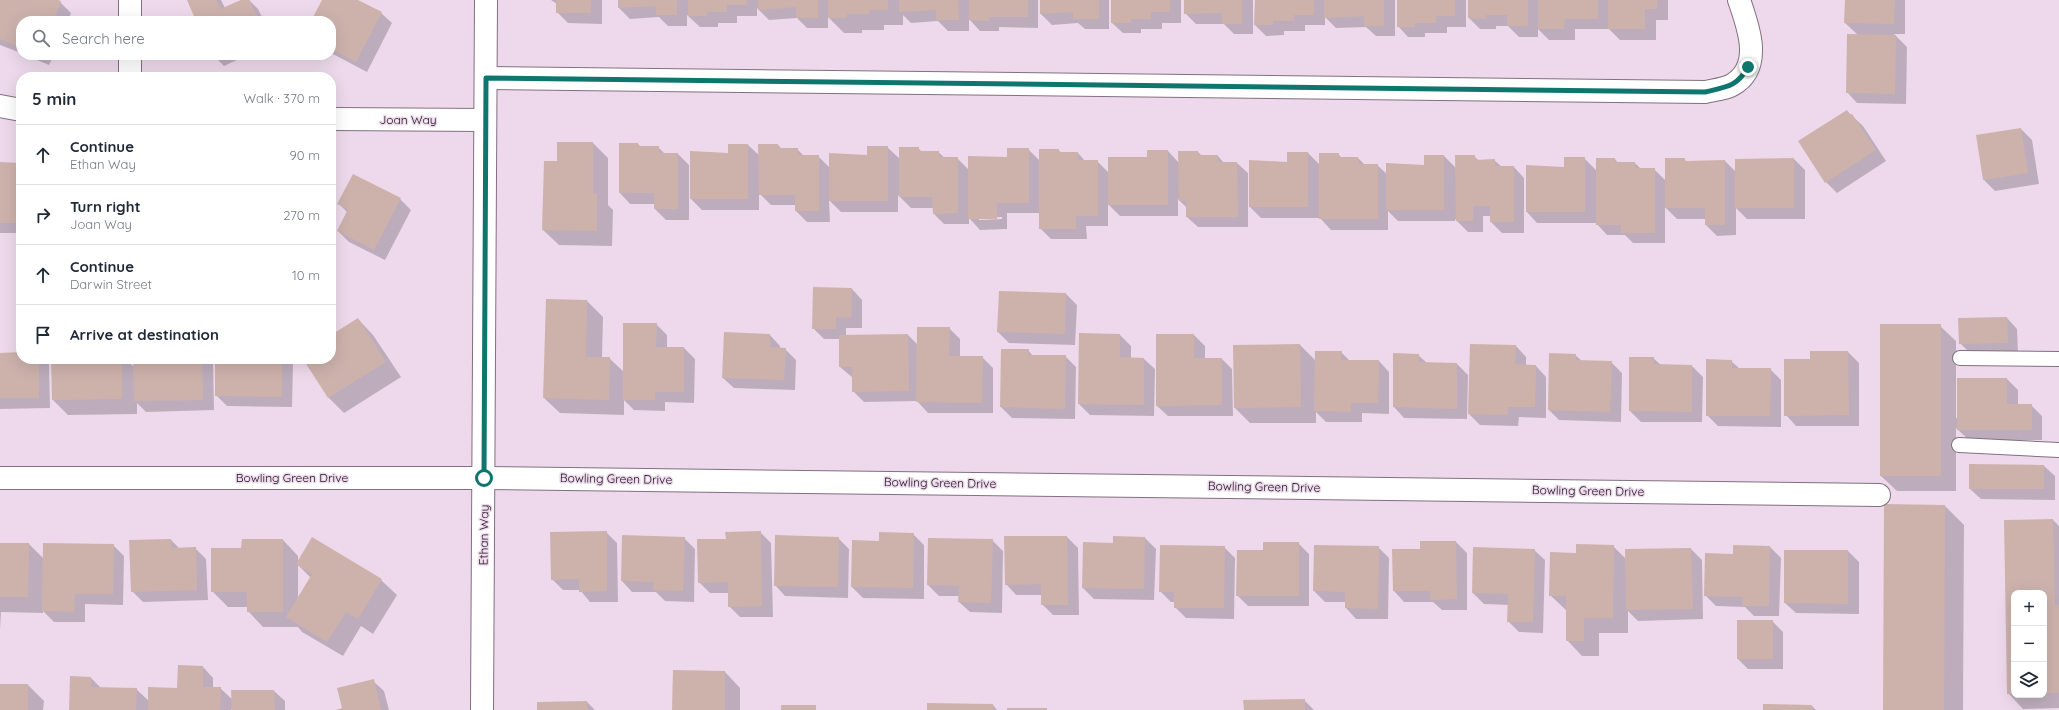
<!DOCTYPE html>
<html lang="en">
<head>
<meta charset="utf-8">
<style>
  :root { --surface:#fff; --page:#f2f2f3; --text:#1f2937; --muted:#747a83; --line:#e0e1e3 }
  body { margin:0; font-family:Quicksand,sans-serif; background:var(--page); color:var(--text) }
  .controls { position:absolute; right:12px; bottom:12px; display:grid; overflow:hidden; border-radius:8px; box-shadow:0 4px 16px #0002 }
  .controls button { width:36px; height:36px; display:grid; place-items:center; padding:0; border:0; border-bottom:1px solid var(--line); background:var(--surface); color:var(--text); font:20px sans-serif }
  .stop { position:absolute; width:12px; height:12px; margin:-9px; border:3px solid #0f766e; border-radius:50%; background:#fff }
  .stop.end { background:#0f766e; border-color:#fff; box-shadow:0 1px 4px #0008 }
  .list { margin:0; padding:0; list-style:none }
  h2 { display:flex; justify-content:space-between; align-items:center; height:52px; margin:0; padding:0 16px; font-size:17px }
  h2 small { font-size:13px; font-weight:400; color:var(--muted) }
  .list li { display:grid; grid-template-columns:26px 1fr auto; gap:12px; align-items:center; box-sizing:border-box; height:60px; padding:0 16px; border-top:1px solid var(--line) }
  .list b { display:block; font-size:15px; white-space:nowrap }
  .list p { margin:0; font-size:13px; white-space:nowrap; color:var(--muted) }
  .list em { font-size:13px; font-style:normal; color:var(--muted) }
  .icon { flex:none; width:22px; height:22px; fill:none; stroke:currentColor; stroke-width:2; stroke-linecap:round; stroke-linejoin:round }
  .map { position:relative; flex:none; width:2059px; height:710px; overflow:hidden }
  .search { position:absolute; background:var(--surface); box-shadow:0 4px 16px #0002; left:16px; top:16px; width:320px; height:44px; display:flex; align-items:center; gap:10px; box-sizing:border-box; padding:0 14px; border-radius:16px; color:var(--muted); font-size:15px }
  .panel { position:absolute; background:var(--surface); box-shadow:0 4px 16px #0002; left:16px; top:72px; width:320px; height:292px; border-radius:16px }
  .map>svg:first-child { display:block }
  .shadow { fill:#0003; fill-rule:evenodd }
  .building { fill:#cdb2ac }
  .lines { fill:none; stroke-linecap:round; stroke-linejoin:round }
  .service-casing { stroke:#817080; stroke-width:16 }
  .minor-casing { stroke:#817080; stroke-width:24 }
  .tertiary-casing { stroke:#817080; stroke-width:24 }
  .service { stroke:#fff; stroke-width:14 }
  .minor { stroke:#fff; stroke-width:22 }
  .tertiary { stroke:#fff; stroke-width:22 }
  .route { stroke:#0f766e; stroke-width:5 }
  .labels { text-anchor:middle; stroke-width:3; stroke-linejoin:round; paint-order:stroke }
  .street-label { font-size:12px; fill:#1a141a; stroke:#edd9eb }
</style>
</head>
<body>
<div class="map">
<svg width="2059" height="710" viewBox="0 0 2059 710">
  <rect width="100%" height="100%" fill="#edd9eb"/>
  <path class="shadow" d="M0,0H55L60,2L71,13L68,21H21V53L0,45Z
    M188,0H221L225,8L244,0H249L258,9L264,21H197Z
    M323,0H356L381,13L392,23L367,72L331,53V21H312Z
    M551,0H602V24L568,23L557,12V4Z
    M619,0H1038V28L999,27V31H980L969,19V31H948L938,21L911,23L903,15V25H884V30H862V33H844L828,17V28H807L797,18L769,20L757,8V16H737V23H718V27H700L687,15V26H668L659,17L630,19L619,8Z
    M1041,0H1109V29H1085L1078,23L1052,25L1041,14Z
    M1112,0H1181V23H1162V29H1141V33H1123L1112,23Z
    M1185,0H1253V34H1234L1224,24H1196L1185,13Z
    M1256,0H1395V36H1376L1366,27L1336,28L1325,17V25H1305V31H1284V35L1266,36L1255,25Z
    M1398,0H1466V27H1447V33H1425V37H1408L1398,26Z
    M1469,0H1668V20H1656V40H1620L1608,28V29H1575V40H1549L1538,29V37H1519L1508,26H1496V29H1480L1469,18Z
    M1846,0H1905V34H1894L1907,47L1906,104L1857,103L1847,92L1858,35L1845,23Z
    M25,55H54L49,65Z
    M213,55H248L224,66Z
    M1847,111L1863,126L1886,161L1837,193L1826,182Z
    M2021,129L2032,140L2039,184L1995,191L1984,180L1977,136Z
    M593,143L608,158V205L613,210L612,246L559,245L543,230L558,162Z
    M638,144L641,147H658L665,154H678L689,165V220H666L655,209V204H630L620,193Z
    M729,145H748L760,156L759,145H778L782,149H797L804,156H818L830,168L868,156L887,147L900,159L918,148L922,152H938L945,158H957L969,170L1008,159L1028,149L1040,161L1058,150L1062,153H1078L1085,161H1097L1109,173L1168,151L1179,163L1198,152L1202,156H1218L1224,163H1237L1248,173V227H1198L1187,217V208L1178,199V216H1120L1108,204V226H1086L1087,239H1051L1040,228V213H1007V229L980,230L969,218V224H944L934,214L933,208H911L898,195V212H841L829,200L830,222H807L796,211V205H771L759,193V210H702L691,199V152L729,154ZM1002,217V219L979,220V218Z
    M1308,153L1320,165L1338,154L1342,158H1358L1365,165H1377L1387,174V164L1425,166V156H1444L1456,168L1474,156L1478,160H1494L1502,167H1514L1524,178V233H1502L1491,222V216H1483V232H1468L1455,219V221H1398L1388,211V230H1331L1320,218H1261L1250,207V161L1288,163Z
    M1584,158L1596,170L1615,159L1618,163H1635L1641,169H1654L1666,181L1684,159L1687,162L1725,161L1736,172L1794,159L1805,170V219H1747L1736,208V235L1717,236L1706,225V219H1677L1665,207V243H1633L1625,235H1607L1596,223H1537L1527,212V166L1565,168Z
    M0,163L21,164V233H0Z
    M400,199L411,210L385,260L349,242L338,231L348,213L339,204Z
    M852,289L862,300V328H846V336L908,335L918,345L949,328L960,339V357H982L993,368V413H928L917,401L864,402L853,391V378L840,367V339H824L813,328Z
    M1066,294L1077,305L1075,345L1009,343L998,332Z
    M547,300L587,301L603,317L602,358H609L624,372L656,324L667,335V348H684L695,359L694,403L665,402V411L634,410L624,400V415L560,413L544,398Z
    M2007,318L2017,329L2018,353L1971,354L1960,343Z
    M358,319L373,335L401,377L344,413L329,398L304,359H331V336Z
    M1940,326L1956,341V418H1958V379H2007L2018,390V405H2031L2042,416V440H1969L1956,428V491H1897L1881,476Z
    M1080,334L1120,335L1131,346V358L1144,359L1155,369L1154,416L1090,415L1079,404Z
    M770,335L780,346V349H785L796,360L795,390L734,388L723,378Z
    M1194,335L1205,346V359H1222L1232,369L1233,416H1168L1157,406Z
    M1300,345L1316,361L1341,352L1350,361H1379L1389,372V414L1362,413V422H1326L1316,412V423H1250L1235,408Z
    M1516,346L1526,357V365L1536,366L1546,377V418L1519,417L1518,426L1480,425L1469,414Z
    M1002,350H1028L1033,356H1065L1076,367L1075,419L1012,418L1001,407Z
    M1848,352L1859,363V426H1796L1786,415L1811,360Z
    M21,353V359H44L49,364L50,408L0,409V354Z
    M1394,354L1418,355L1427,363L1457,364L1468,375L1467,419L1404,418L1394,407Z
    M1575,355L1582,361L1611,362L1622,373L1621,422L1559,420L1549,410Z
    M1653,358L1661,365L1692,366L1703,377L1702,422H1641L1630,411Z
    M52,359H126L134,367V359H213L214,410L146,412L137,403V414L68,415L53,400Z
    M216,359H288L293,364L292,407L227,406L216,395Z
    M1731,361L1740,369H1770L1781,380V427L1718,426L1707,415Z
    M2044,466L2055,476V500L1981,499L1970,489Z
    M1945,506L1964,525L1963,710H1884Z
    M2053,520L2059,526V708L2023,709L2008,693L2005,521ZM2014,593H2044V695H2014Z
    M606,532L617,543L618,602H590L580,590H563L552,579Z
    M760,532L771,543L773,617H740L729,606V593H710L699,582L727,540Z
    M913,534L924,545V599L863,598L852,587Z
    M1067,537L1078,548L1079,615H1053L1042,604V595H1016L1006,584Z
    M684,538L695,549L694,602L665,601L656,592H632L622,581Z
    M838,538L849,549L848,598L785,596L775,585Z
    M1145,538L1156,549L1154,600L1094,599L1083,588L1114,544Z
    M171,540L179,548H195L206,559L208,600L143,602L132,591Z
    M283,540L298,556V561L381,580L397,595L373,634L361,626L343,656L302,632L298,627H263L248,611V607H228L212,591L242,549ZM298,565L311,578L298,599Z
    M992,540L1003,551L1002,613L970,612L959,602V596H939L928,585Z
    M1456,542L1467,553V610H1442L1433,602H1404L1394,591L1422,550Z
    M1298,543L1309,554V606H1248L1237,595L1264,551Z
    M0,544H29L44,559L113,545L124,556L123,605L85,604V622H54L43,611V613L1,612L0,630Z
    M1613,546L1626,559L1691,549L1702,560L1703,619L1638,621L1628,611V633H1599V656H1582L1567,640V611L1550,595L1577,554Z
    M1224,547L1235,558L1234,619L1186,618L1175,607V602H1171L1160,591Z
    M1378,547L1389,558L1388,619H1356L1346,608V602H1325L1314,591Z
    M1770,547L1781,558L1779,616H1754L1745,607L1716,606L1705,595L1734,555Z
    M1534,550L1545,560L1543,633L1519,632L1508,621L1509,605L1484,604L1473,593Z
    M1785,551H1848L1859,562V614L1796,613L1785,603Z
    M1772,621L1783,632V669H1748L1738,659Z
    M203,667L213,678V688H220L233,700L274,691L285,701V710H233V708L231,710H70L91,678L101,688L136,689L149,701L178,689Z
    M725,672L740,688V710H673Z
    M373,681L384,691L389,710H338L343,709Z
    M0,685H28L44,701L43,710H0Z
    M1304,700L1314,710H1245Z
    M587,702L595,710H538Z
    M993,705L997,710H928Z
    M1764,705L1812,706L1816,710H1764Z"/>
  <path class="building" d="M0,0H58L61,1L53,21H21V48L0,39Z
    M187,0H216L220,9L241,0H249L259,21H196Z
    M322,0H358L382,12L356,62L331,49V21H311Z
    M556,0H591V13H556Z
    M618,0H677V15H656V6L618,8Z
    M688,0H747V5H727V12H707V16H688Z
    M758,0H818V18H796V7L758,10Z
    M828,0H888V10H869V14H847V18H828Z
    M899,0H958L959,20H936V10L899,12Z
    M969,0H1028V17H989V21L969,20Z
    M1040,0H1099V19H1073V12L1040,14Z
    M1111,0H1170V12H1151V19H1131V23H1111Z
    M1184,0H1242V24H1222V13L1184,14Z
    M1255,0H1314V15H1294V21H1273V25H1254Z
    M1324,0H1384V26H1364V16L1324,18Z
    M1397,0H1455V16H1436V23H1415V27H1397Z
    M1468,0H1528V26H1507V15H1486V19L1468,18Z
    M1538,0H1598V19H1565L1564,29H1538Z
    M1608,0H1657V9H1645V29H1608Z
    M1845,0H1895L1894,24L1844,23Z
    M1847,34L1896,35L1895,94L1846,93Z
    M1847,110L1850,115L1852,114L1876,150L1825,183L1798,141Z
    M2021,128L2028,173L1983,180L1976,135Z
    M557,142H593V193L597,194V231L542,230L544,161H557Z
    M619,143H638V146H659V153H678V209H654V193H619Z
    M728,144H748V199H690V151L728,153Z
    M758,144H778V148H798V155H819V211H795V195H759Z
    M867,146H888V201H829V153L867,155Z
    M899,147H919V151H939V157H958V213L933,214L932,197H899Z
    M1007,148H1029V203H997V219H968V156L1007,157Z
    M1039,149H1059V152H1078V160H1098V216H1076V229H1039Z
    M1147,150H1168V205H1108V157H1147Z
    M1178,151H1198V155H1218V162H1237L1238,217H1186V201H1179Z
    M1287,152H1308V207H1249V160L1287,162Z
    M1319,153H1339V157H1358L1359,164H1378V219H1319Z
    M1424,155H1444V210H1386V163L1424,165Z
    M1455,155H1475V160L1495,159V166H1514V222H1490V206H1473V221H1456Z
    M1564,157H1585V212H1526V165L1564,167Z
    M1596,158H1615V162H1635V168H1655V233H1621V225H1596Z
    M1665,158H1685V161L1725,160V225H1705V208H1665Z
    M1794,158V208H1735V159Z
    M0,162L21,163V223H0Z
    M353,174L401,198L374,250L337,231L348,209L337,204Z
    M813,287L852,288L851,318L836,317V329H812Z
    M999,291L1066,293L1065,334L997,332Z
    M546,299L587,300L586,357H610L609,400L543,398Z
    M2007,317L2008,343L1959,344L1958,318Z
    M358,318L386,362L328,398L303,359H331V335Z
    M623,323H657L656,347H684V392H655V400H623Z
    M1880,324H1941V476H1880Z
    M917,327H950L949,356H983L982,403L916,402Z
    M724,332L770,334V347L786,348L784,380L722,378Z
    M1079,333L1120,334V357L1144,358V405L1078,404Z
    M908,334L909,391L852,392V367H839V335Z
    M1156,334H1194V358H1222V405L1156,406Z
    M1300,344L1301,407L1234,408L1233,345Z
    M1470,344L1516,345L1515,364L1536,365L1535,407H1508V415L1468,414Z
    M1001,349H1029V355H1066L1065,409L1000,407Z
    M1315,351H1342L1341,360H1379L1378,403H1351V412L1314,411Z
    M1810,351H1848L1849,415L1784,416V359H1810Z
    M21,352V359H39V398H0V353Z
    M1393,353L1419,354V362L1457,363V409L1393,407Z
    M1549,353L1576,354V360L1612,361L1610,412L1548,410Z
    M1629,357H1654V364L1692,365V412L1629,411Z
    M51,359H122V399L52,400Z
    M133,359H202L203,400L134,401Z
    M215,359H282V397L215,396Z
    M1706,359L1732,360V368H1771L1770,416H1706Z
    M1957,378H2007V404H2032V430H1957Z
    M1969,464L2044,465V489H1969Z
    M1884,504L1945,505L1944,710H1883Z
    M2053,519L2055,605H2059V693H2044V593H2014V694H2007L2004,520Z
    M607,531V591L579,592V579L551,580L550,532Z
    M761,531L762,606L728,607V582L698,583L697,539H726L725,532Z
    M879,532L914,533L913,588L851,587L852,540L879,541Z
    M622,535L685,537L683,591L653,590L654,582L621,581Z
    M775,535L839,537L838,587L774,586Z
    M1004,536H1067L1068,605H1041V584L1005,585Z
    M1113,536L1145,537L1144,589L1082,588L1083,542L1113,543Z
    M312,537L382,579L358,619L346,612L327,642L286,617L312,574L296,564Z
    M928,538L993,539L991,603L958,602L959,586L927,585Z
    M171,539L172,548L196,547L197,590L131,592L129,540Z
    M242,539H283V612H247V592H211V548H241Z
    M1420,541H1456L1457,599L1430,600V591H1393L1392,549H1420Z
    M1263,542H1299V596H1236L1237,550H1263Z
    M0,543H29L28,597H0Z
    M43,543L114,544L113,594H75L74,612L42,611Z
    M1576,544L1614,545L1613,618H1584V641H1566V596H1549L1550,552L1576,553Z
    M1160,545L1225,546L1224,608H1174V592H1159Z
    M1314,545L1379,546L1378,609L1345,608V592L1313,591Z
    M1733,545L1770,546L1769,606H1742L1743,597L1704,596L1705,553L1733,554Z
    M1473,547L1535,549L1533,622H1507L1508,594L1472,593Z
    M1691,548L1693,609L1626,610L1625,549Z
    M1784,550H1848V604L1784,603Z
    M1737,620H1773V659H1737Z
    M178,665L203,666V687H221L220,710H148V687L177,688Z
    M673,670L725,671V710H672Z
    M70,676L91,677V687L137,688L136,710H69Z
    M374,679L381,710H336L342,708L337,688Z
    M0,684H28V710H0Z
    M231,690H274L275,710H232Z
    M1305,699V710H1244L1243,700Z
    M587,701L588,710H537V702Z
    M927,703L993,704V710H927Z
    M1763,704L1812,705V710H1763Z
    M781,705H816V710H781Z
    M1007,708H1047V710H1007Z"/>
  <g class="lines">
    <g class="service-casing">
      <path id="service" d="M1960,358L2059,359
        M1959,445L2059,450"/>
    </g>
    <g class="minor-casing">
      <path id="minor" d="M130,0V21
        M130,55V77
        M486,78L1705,92C1714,90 1725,89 1732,85C1764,67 1748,26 1739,0
        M0,106L21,110
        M331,119L485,120
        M0,478H484L1879,495"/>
    </g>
    <g class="tertiary-casing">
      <path id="tertiary" d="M482,710L486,0"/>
    </g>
    <use href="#service" class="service"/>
    <use href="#minor" class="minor"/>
    <use href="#tertiary" class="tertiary"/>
  </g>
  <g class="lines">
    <path class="route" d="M484,478L486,78L1705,92C1726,87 1737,87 1748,67"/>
  </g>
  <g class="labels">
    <g class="street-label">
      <text x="408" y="124">Joan Way</text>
      <text x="292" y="482">Bowling Green Drive</text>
      <text transform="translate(616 479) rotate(1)" y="4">Bowling Green Drive</text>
      <text transform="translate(940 483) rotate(1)" y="4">Bowling Green Drive</text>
      <text transform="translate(1264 487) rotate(1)" y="4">Bowling Green Drive</text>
      <text transform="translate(1588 491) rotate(1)" y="4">Bowling Green Drive</text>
      <text transform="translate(484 535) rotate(-89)" y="4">Ethan Way</text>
    </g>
  </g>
</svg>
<div class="controls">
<button>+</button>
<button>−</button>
<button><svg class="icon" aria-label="layers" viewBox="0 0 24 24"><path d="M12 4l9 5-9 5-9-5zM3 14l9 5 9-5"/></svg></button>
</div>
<div class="stop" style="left:484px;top:478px"></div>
<div class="stop end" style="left:1748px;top:67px"></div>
<div class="search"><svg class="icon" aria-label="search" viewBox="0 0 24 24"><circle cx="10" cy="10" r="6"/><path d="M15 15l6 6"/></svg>Search here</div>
<section class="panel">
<h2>5 min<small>Walk · 370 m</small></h2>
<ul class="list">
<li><svg class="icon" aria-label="ahead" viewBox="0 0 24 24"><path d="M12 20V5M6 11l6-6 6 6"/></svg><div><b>Continue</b><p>Ethan Way</p></div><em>90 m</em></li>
<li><svg class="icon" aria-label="right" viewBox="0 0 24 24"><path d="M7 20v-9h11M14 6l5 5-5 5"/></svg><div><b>Turn right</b><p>Joan Way</p></div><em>270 m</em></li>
<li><svg class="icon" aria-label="ahead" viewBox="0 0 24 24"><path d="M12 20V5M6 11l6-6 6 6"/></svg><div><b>Continue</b><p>Darwin Street</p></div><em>10 m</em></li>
<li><svg class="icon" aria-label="arrive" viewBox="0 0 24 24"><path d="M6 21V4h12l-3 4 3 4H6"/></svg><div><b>Arrive at destination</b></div></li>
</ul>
</section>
</div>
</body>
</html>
